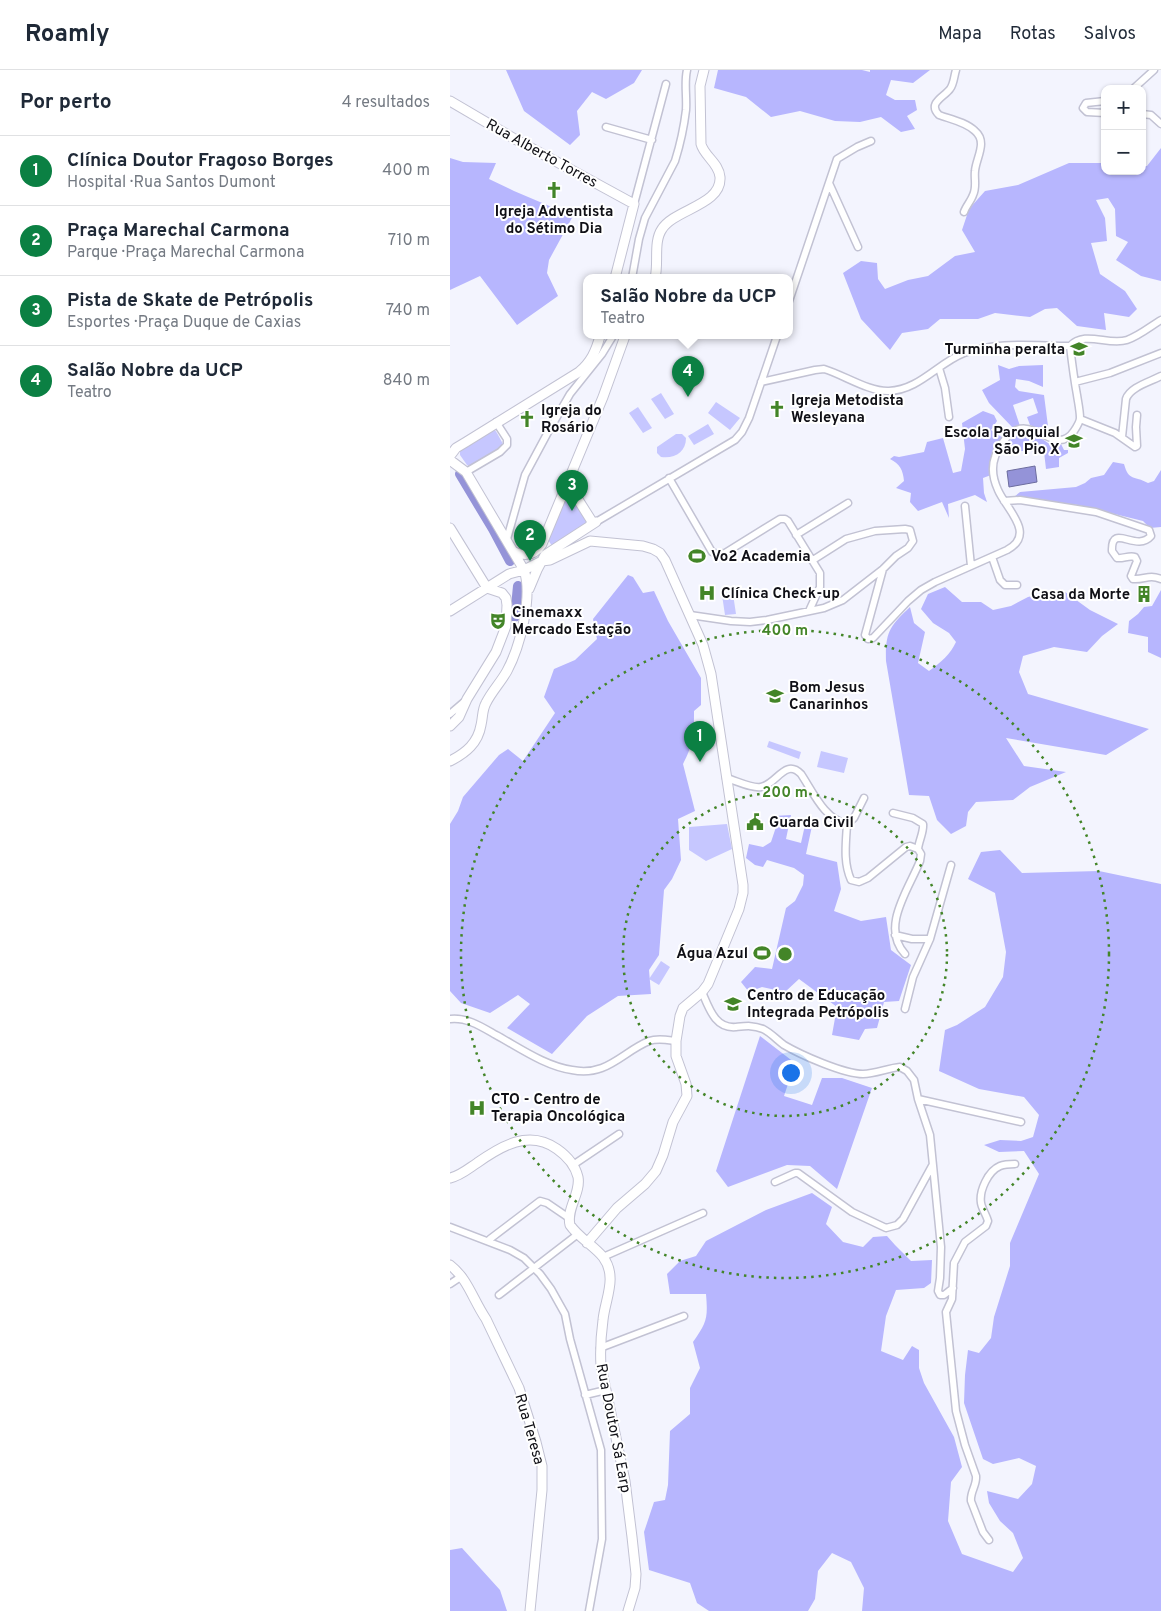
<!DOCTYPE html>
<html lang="pt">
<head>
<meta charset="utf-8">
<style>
  :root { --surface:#fff; --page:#f2f2f3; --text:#1f2937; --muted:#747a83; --line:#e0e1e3; --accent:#0b8043 }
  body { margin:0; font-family:Overpass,sans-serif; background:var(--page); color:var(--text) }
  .controls { position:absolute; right:15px; top:15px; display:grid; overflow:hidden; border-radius:10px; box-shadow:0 1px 4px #0004 }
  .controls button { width:45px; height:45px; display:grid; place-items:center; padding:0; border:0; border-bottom:1px solid var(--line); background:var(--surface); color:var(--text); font:25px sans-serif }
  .you { position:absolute; left:340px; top:1002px; width:18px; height:18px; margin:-12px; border:4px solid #fff; border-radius:50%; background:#1a73e8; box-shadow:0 0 0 8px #1a73e833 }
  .badge { display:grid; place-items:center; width:32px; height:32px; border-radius:50%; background:var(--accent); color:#fff; font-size:16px; font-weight:700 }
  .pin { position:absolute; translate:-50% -41px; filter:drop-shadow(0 1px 2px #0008) }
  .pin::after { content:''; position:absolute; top:26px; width:18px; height:15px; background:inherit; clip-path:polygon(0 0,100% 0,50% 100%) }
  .popup { position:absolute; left:133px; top:204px; width:210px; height:65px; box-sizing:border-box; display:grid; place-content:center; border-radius:10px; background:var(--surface); filter:drop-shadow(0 1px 4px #0005); font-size:16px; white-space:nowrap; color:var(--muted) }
  .popup b { font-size:19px; color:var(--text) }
  .popup::after { content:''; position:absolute; left:50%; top:100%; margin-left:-10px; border:10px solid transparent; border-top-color:var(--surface) }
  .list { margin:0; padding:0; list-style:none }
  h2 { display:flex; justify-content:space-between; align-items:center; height:65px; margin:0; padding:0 20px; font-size:21px }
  h2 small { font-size:16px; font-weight:400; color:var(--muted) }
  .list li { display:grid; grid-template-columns:32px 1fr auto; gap:15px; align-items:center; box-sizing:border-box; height:70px; padding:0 20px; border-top:1px solid var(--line) }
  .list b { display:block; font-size:19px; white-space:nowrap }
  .list p { margin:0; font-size:16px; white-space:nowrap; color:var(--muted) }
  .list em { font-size:16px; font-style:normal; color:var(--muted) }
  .map { position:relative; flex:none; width:711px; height:1541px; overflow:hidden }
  header { display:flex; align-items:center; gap:30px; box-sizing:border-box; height:70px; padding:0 25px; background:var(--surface); border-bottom:1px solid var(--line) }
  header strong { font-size:24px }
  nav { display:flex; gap:28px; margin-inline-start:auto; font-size:18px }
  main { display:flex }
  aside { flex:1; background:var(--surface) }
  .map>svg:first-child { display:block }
  .green { fill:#c6c7ff }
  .forest { fill:#b7b6fe }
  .water { fill:#9493d8; stroke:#6c6c9e }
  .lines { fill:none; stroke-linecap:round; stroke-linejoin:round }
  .river { stroke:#9493d8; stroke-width:10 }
  .street-casing { stroke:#c2c2d3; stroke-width:9 }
  .secondary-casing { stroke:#c2c2d3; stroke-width:11 }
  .street { stroke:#fff; stroke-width:6 }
  .secondary { stroke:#fff; stroke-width:9 }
  .ring { fill:none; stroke:#438528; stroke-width:2.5; stroke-dasharray:2.5 5 }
  .labels { text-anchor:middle; stroke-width:4; stroke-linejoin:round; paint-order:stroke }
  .street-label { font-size:15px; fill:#101016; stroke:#fff }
  .poi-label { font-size:15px; font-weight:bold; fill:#101016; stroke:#fff; text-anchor:start }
  .centre { fill:#438528; stroke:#fff; stroke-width:2.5 }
  .ring-label { font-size:15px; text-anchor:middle; font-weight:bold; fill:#438528; stroke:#fff; stroke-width:4; stroke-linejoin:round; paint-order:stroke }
</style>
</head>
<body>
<header>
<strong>Roamly</strong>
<nav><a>Mapa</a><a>Rotas</a><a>Salvos</a></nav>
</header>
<main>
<aside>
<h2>Por perto<small>4 resultados</small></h2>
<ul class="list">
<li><span class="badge">1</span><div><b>Clínica Doutor Fragoso Borges</b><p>Hospital · Rua Santos Dumont</p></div><em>400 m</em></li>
<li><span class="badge">2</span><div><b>Praça Marechal Carmona</b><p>Parque · Praça Marechal Carmona</p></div><em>710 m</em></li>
<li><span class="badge">3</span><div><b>Pista de Skate de Petrópolis</b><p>Esportes · Praça Duque de Caxias</p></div><em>740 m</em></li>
<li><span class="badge">4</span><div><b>Salão Nobre da UCP</b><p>Teatro</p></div><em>840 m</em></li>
</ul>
</aside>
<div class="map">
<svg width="711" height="1541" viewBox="0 0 711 1541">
  <rect width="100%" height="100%" fill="#f3f4fe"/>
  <path class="green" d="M211,323L224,344L215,349L201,329Z
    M266,332L290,348L280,360L258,343Z
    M188,337L202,358L193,363L179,343Z
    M258,354L264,364L244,375L238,366Z
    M45,360L47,363L53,374L51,377L21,397L17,395L10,385V380L40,361Z
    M226,364H232L236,368C236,382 225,389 211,387L207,383V377Z
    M118,416L139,452L102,476L97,468Z
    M283,524L286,544L275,545L272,525Z
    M319,671L351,682L349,689L317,677Z
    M371,681L398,688L394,703L367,697Z
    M277,754L282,779L256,791L239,780V757Z
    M211,891L220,897L209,915L199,909Z"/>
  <path class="forest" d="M56,0H192L184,13L156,29L142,22L127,41L130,65L120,75L74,41Z
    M268,0H412L420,2V0H480L463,13L441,10L436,25L445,30H465L467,40L457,46L465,59L451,62L431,47L410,52L385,51L350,41L321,47L296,27L264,18Z
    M711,78V211L691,206L666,190L678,172L666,166L665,139L658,128L646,130L655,148L657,171L641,173L650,204L675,221L687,239L679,247L654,243L656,260L627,256L607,238L595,239L580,247L545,243L528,249H490L478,259L452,263L440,280L411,249L393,203L411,191L427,193L428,209L435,219L458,210L478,206L505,186L525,182L512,160L519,139L535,121L568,115L619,93H655V101H692V96H697Z
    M0,88L13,92L46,93L39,109L64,121L123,146L99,190L97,203L108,226L67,255L30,206L0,220Z
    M548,295L559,299L569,296L593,295V317L579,311L566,309L565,317L569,321L594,325L599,364L580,355L577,347L588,343L583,328L563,335L570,356L563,358L539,333L532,320L550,310Z
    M533,341L544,345L547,351L541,360L553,368C545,379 536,391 541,405L533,408L534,423L537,432L525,425L498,434L499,448L492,432L468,441L460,432L461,423L446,418L454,411C453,400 450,394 440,389L444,386L449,387L474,382L477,372L493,368L503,403L511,401L515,379L512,353Z
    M582,362L598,373L611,374L614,380H618V383L609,388V397L596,399L594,382L572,381L551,384L563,367Z
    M663,392L674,394C679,412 684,405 698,413L704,411L711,400V457L700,458L693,451L628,435L564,427L570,422L626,417L635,413L641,408L654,405Z
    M178,505L183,507L193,523L204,521L218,551L251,608V635L244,641C244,664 244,673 233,694L245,741L228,749L231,790L222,809L214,820L209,885L199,900L201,924L168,926L137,946L102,984L57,958L80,934L68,925L40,943L11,933L0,921V754L8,741L13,727L49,685L58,679L73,691L105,643L94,627L104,599L125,590L147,569L143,549Z
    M495,517L512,532H531L543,540L561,536L578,527L611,519L640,540L668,554L652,566L637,582L604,577L573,586L569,602L578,624L699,659L656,685L556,668L574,696L616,702L580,717L563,730L526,732L518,742L516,756L501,764L487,750L479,726L459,725L436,591C435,562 440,556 460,537L464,553L475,562L468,593L479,601C491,592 500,585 506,572L499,563L483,553L471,539L478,524Z
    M711,520V588L698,582V567L678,563L679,551L688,544L694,537L702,536Z
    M341,745L336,769L351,773L355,755L362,756L356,784L387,792L391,819L384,841L411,851L436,847L441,880L461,895L449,931L434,932L427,958L415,959L409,970L382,965L387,937L349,909L335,922L312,917L299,922L291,912L305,897L322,899L336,838L345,831L353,815L354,805L344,798L317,790L313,797L305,795L296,788L299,774L313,777L321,772L327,754L323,746Z
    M550,780L572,803L649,801L711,814V1541H412L414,1518L401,1492L382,1483L368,1501L365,1529L358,1541H259L247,1533L240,1513L199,1500L194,1462L204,1432L215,1430L218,1415L220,1361L240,1344V1318L250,1298L243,1272C257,1252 258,1248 256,1224H220L217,1204L230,1191L246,1186L256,1171L316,1140L362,1123L382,1137L376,1154L393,1172L413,1177L423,1167L437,1166L445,1175L461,1191L482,1190L481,1213L474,1218L446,1220L436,1246L431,1281L453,1290L462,1276L469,1280V1298L474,1313L504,1367L512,1397L501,1412L498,1451L512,1484L563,1502L573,1488L563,1463L550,1451L539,1433L537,1421L568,1429L582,1414L586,1396L569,1388L543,1394L533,1389L514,1333L515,1305L518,1280L529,1283L541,1268L544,1247L560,1196V1173L589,1104L574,1081L549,1082L534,1075L550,1070L571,1071L583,1067L589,1045L574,1027L529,1019L489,1001L495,960L507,955L535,937L553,907L556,882L545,823L518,809L531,782Z
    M310,966L345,993L334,1026L362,1035L372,1008H392L422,1018L387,1119L360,1096L337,1095L278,1117L266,1101Z
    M12,1478L50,1520L57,1541H0V1480Z"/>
  <path class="water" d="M585,396L587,412L559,417L557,401Z"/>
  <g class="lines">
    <path class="river" d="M10,404L43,459L60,491
      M65,547L68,516"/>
    <g class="street-casing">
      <path id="street" d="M506,0C504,6 504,14 500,19C494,27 477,33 489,45C500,49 516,52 525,61C538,72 526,88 525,101C524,109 527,117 523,125C521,131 516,136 514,142
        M683,19L704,0
        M655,31L636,33L633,38L637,42L655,43
        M692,44L701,45L711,54
        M156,57L202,70
        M379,113L408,177
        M184,134L216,14
        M182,208L189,169L195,148L225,91C230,75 234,57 236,40C237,26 234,13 237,0
        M339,231L387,89L407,77L421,71
        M620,276C635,260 658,276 677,270C689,266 701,256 711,250
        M489,298L495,318L499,347
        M311,312L365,300L374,299C394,305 419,322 439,321C469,320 488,293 514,283C548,271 585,276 620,276
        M625,312L660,303L711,283
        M630,349L665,363L685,377L687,376L686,357L687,345
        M672,367L676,329C680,317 700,312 711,306
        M16,402L50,382L57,375V369L46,352
        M219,408L262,482L268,484L275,483L330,449H335L338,451L370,503V517L359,541
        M554,431L570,430L646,442L699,460L701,466C686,483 661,452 662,481L667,488C673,489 679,485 685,487L687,491L681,506L683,509C694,510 699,504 711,509
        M515,436L521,496
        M146,452L285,370L292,362L299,348L327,266
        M346,465L398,433
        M57,469L75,405L97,364L120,324L152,284L163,266
        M542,487L550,510L555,515H567
        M433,499L415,565L418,569L423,568L458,531L471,520L485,512L557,480C587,464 556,439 548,420C543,409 541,398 545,387C547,379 552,373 557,367C581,340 605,389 624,361C626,358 630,352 630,348C630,341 628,332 627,325C624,309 622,293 620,276
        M240,545L281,551L300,552L317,550L374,538L393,530L433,499L446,486L458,478L463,471L460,460L455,459L425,461L396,469L363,490
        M0,644L14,632
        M276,708C285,710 302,719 311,717C327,714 335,688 351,704C363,722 375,750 397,754L404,748L414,728
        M443,743L463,748L473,754C474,762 469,770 468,779
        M397,754C396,773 393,792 401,810L409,812L418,808L456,777L460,776L468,779L471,784L470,791C459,819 430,857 455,884
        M445,865L462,869H480
        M252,922C259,938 265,959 286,957C296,956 303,955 313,959C321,963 327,970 334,975C351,985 394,1004 413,1004C425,1004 438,998 450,997L457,1001L464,1010L468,1029L480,1065L491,1177L490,1208L488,1221L490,1225H494L503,1218
        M455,939L463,907L480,869L501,795
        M0,949C17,947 32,957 46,965C70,978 95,996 122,1000C157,1007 172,982 199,971C208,968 217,970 226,971
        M468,1029L571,1052
        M123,1095L169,1064
        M325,1112L345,1103H348L402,1142L436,1158L447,1155L453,1149L482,1096
        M0,1157L60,1180L74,1188L90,1204L101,1219L115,1244L120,1269L151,1380L152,1469L139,1541
        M40,1169L90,1131L97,1133L119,1148
        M153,1187L253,1143
        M0,1214L12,1206
        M49,1225L128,1164
        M150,1278L234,1246
        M135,1325L156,1320
        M539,1470L533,1462L521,1431C520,1422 527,1415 526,1406L515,1375L506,1341L496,1242L502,1229L504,1193L515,1172L536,1156L538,1151C536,1144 532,1139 531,1133C529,1121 538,1101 550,1096C555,1094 560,1094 565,1094"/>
    </g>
    <g class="secondary-casing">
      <path id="secondary" d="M0,31L63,68L184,134L165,208
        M205,208C209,193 203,172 212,159C225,139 272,135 270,107C269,93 254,86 251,74L250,16L254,0
        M0,386L6,378L16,372L129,302C141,292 146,281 150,266
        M0,390L16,402L74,500C83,526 70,577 57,601C51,612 42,621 36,633C32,640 33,647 31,655C28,673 16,683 0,691
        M117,412L141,450V455
        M0,458L37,518L52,523L56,528L57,535L56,556L46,582L17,629L9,647L0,656
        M64,482C76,487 85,485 92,474L153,327L175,266
        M79,519L87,500L95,485L146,452
        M0,541L59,504L74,500L92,491L100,490L140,471L193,476L203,479L210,483L215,490L253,575L261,604L293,815V823L289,839L258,914L252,922L233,938L230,946L226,971V986L236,1014L237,1026L223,1052L213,1085L206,1101L195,1114L167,1138L137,1173
        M0,1108C10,1106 18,1099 27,1093C51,1076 79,1059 107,1079C117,1086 125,1095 128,1107C131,1123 116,1139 120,1155C129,1168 143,1175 153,1187C168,1207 155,1229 153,1250C151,1265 150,1281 151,1296L175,1411L182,1467L186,1504L185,1518L178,1541
        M0,1195C18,1209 23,1230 36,1249L69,1318L86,1372L92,1396V1420L80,1541"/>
    </g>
    <use href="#street" class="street"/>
    <use href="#secondary" class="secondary"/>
  </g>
  <g class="ring">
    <circle cx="335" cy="884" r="162"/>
    <circle cx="335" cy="884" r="324"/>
  </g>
  <defs>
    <g id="church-bare" transform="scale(1.35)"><path d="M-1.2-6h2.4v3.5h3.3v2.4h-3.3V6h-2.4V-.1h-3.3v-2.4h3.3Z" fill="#438528" stroke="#fff" stroke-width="2.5" paint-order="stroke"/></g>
    <g id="school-bare" transform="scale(1.35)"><path d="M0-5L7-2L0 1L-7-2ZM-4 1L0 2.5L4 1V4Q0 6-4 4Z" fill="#438528" stroke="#fff" stroke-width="2.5" paint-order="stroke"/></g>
    <g id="stadium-bare" transform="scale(1.35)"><path d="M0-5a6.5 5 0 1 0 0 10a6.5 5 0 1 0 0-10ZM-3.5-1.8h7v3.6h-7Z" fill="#438528" stroke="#fff" stroke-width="2.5" paint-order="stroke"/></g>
    <g id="hospital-bare" transform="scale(1.35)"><path d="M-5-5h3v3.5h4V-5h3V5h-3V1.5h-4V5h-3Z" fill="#438528" stroke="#fff" stroke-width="2.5" paint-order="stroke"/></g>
    <g id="building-bare" transform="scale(1.35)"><path d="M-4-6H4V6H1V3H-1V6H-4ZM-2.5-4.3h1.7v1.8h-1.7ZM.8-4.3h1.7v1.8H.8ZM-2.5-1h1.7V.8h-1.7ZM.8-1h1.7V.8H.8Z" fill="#438528" stroke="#fff" stroke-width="2.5" paint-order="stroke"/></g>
    <g id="theatre-bare" transform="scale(1.35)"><path d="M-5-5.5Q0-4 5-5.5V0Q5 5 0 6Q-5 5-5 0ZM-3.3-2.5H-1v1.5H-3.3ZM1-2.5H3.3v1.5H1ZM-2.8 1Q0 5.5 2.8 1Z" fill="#438528" stroke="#fff" stroke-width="2.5" paint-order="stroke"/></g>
    <g id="civic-bare" transform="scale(1.35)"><path d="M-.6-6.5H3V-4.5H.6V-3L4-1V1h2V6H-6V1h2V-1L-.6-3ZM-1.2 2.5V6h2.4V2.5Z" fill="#438528" stroke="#fff" stroke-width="2.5" paint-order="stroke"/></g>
  </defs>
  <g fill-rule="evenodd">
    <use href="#church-bare" x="104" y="120"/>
    <use href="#school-bare" x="629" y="279"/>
    <use href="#church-bare" x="327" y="339"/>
    <use href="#church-bare" x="77" y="349"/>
    <use href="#school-bare" x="624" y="371"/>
    <use href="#stadium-bare" x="247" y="486"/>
    <use href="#hospital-bare" x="257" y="523"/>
    <use href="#building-bare" x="694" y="524"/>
    <use href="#theatre-bare" x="48" y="551"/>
    <use href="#school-bare" x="325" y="626"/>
    <use href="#civic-bare" x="305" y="752"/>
    <use href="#stadium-bare" x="312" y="883"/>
    <use href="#school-bare" x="283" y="934"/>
    <use href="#hospital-bare" x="27" y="1038"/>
  </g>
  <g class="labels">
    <g class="street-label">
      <text transform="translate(92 83) rotate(29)" y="5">Rua Alberto Torres</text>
      <text transform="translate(164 1358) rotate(79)" y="5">Rua Doutor Sá Earp</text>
      <text transform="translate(80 1359) rotate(74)" y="5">Rua Teresa</text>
    </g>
    <g class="poi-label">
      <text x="104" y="146" text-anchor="middle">Igreja Adventista<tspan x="104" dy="17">do Sétimo Dia</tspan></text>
      <text x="615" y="284" text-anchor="end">Turminha peralta</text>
      <text x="341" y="335">Igreja Metodista<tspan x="341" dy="17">Wesleyana</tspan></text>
      <text x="91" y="345">Igreja do<tspan x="91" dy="17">Rosário</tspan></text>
      <text x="610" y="367" text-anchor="end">Escola Paroquial<tspan x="610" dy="17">São Pio X</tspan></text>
      <text x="261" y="491">Vo2 Academia</text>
      <text x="271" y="528">Clínica Check-up</text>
      <text x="680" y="529" text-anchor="end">Casa da Morte</text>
      <text x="62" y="547">Cinemaxx<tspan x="62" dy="17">Mercado Estação</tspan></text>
      <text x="339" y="622">Bom Jesus<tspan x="339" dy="17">Canarinhos</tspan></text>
      <text x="319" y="757">Guarda Civil</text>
      <text x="298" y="888" text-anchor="end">Água Azul</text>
      <text x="297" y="930">Centro de Educação<tspan x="297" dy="17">Integrada Petrópolis</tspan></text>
      <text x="41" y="1034">CTO - Centro de<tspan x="41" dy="17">Terapia Oncológica</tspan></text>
    </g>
  </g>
  <circle cx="335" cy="884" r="8" class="centre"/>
  <g class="ring-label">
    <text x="335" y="565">400 m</text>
    <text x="335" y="727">200 m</text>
  </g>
</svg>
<div class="controls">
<button>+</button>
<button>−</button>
</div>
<div class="you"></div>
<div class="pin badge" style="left:250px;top:692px">1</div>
<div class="pin badge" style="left:80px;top:491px">2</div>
<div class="pin badge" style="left:122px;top:441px">3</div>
<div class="pin badge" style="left:238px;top:327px">4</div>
<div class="popup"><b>Salão Nobre da UCP</b>Teatro</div>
</div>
</main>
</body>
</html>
